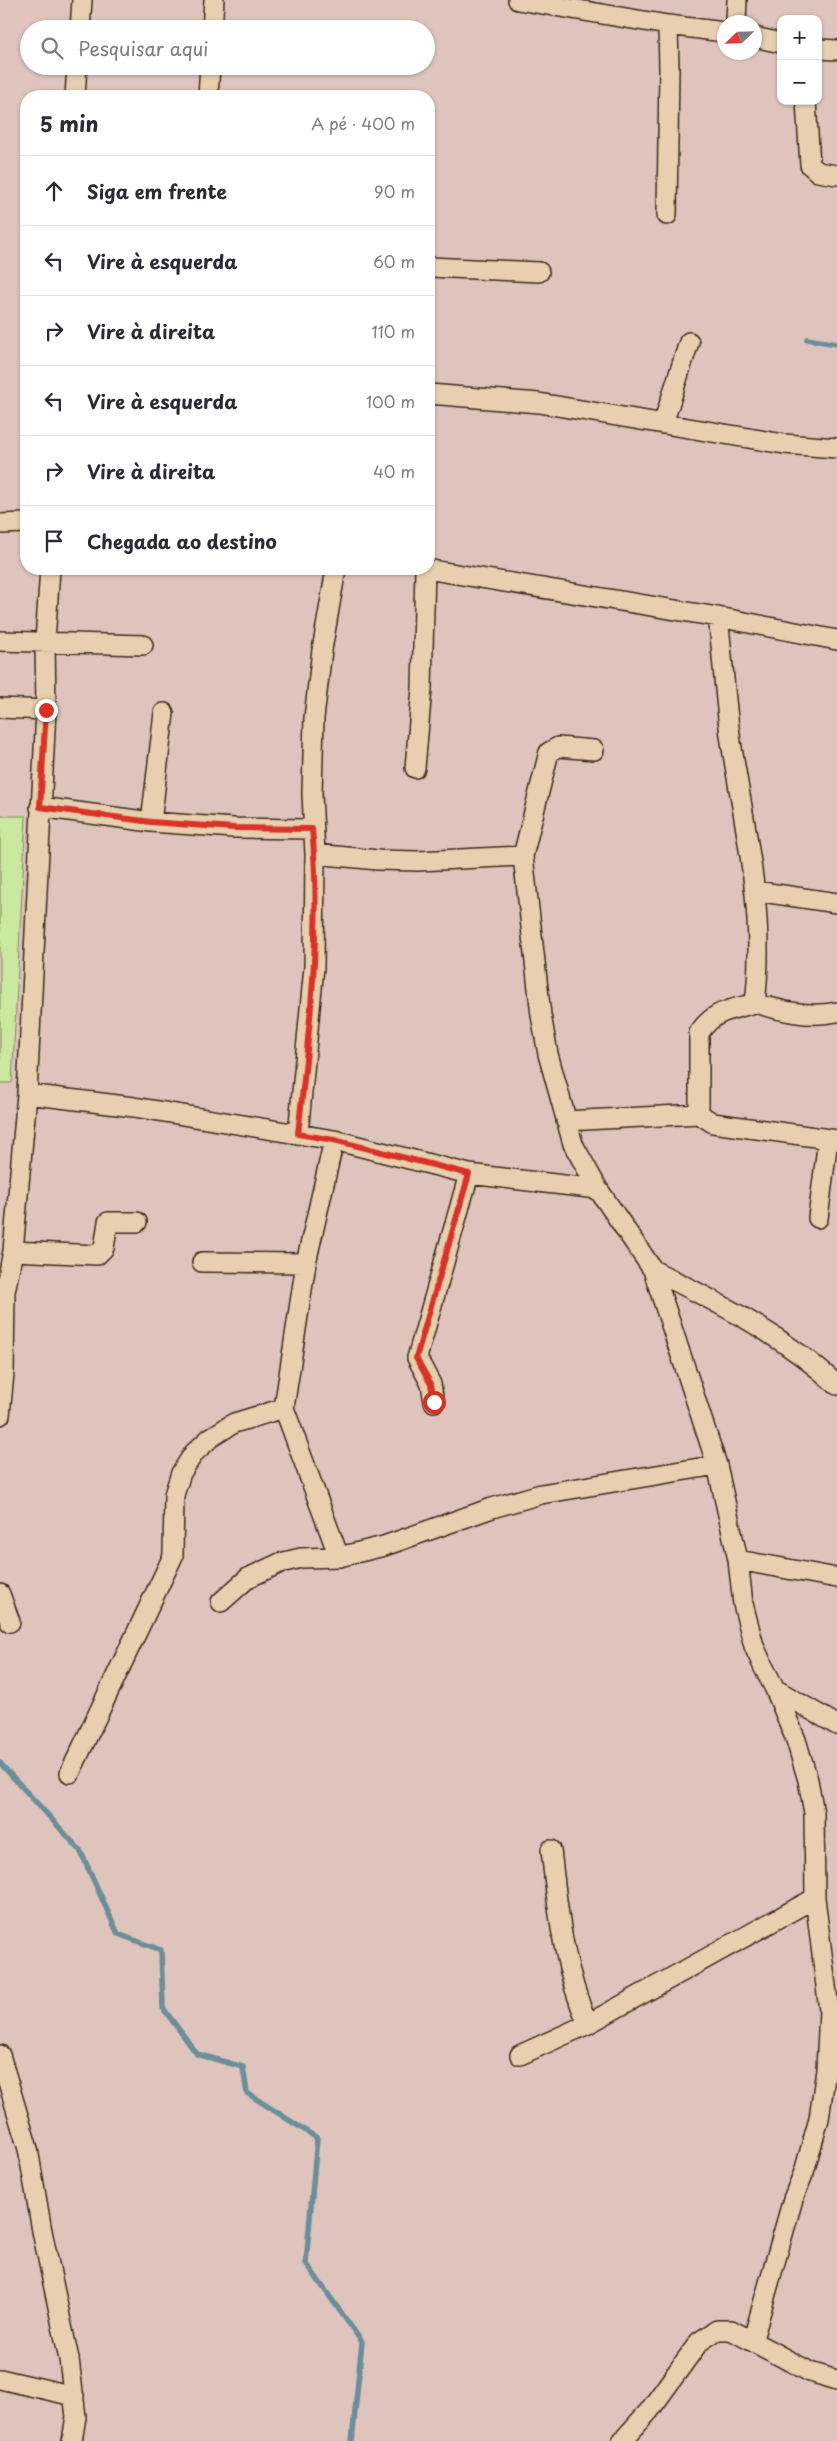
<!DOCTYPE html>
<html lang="pt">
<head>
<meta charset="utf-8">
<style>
  :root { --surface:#fff; --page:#f7f7f7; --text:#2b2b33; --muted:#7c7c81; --line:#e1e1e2 }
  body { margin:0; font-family:"Playpen Sans",sans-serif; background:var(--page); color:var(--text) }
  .controls { position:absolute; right:15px; top:15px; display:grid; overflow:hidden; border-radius:10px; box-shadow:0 1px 4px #0004 }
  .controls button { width:45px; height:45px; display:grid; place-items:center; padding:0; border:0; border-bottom:1px solid var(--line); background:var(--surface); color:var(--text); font:25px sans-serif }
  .compass { position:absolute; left:717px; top:15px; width:45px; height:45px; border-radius:50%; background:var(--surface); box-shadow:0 1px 4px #0004; rotate:247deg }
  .stop { position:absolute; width:15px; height:15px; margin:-11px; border:4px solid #d93025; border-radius:50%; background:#fff }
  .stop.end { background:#d93025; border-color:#fff; box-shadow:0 1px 5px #0008 }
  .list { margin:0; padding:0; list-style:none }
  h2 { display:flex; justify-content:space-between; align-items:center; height:65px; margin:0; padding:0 20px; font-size:21px }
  h2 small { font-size:16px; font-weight:400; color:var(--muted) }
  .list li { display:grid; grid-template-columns:32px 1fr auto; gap:15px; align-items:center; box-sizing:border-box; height:70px; padding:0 20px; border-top:1px solid var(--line) }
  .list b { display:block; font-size:19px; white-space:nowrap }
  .list em { font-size:16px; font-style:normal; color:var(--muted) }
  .icon { flex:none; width:28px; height:28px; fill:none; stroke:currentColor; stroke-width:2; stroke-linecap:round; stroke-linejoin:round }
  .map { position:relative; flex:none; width:837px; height:2441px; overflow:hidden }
  .search { position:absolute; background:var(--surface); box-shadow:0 1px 4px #0004; left:20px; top:20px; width:415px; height:55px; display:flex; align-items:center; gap:12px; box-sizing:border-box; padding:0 18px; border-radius:28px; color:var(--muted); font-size:19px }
  .panel { position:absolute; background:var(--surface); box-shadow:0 1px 4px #0004; left:20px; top:90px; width:415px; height:485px; border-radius:20px }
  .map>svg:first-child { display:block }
  .green { fill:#cae8a0; stroke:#82895f }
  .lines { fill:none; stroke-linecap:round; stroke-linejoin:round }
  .stream { stroke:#6b8e9a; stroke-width:5.5 }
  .minor-casing { stroke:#3b2a1e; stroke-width:22 }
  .minor { stroke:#e8cfb0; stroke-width:19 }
  .route { stroke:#d93025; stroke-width:6 }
</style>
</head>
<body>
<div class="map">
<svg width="837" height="2441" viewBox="0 0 837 2441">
  <rect width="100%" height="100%" fill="#dec4bc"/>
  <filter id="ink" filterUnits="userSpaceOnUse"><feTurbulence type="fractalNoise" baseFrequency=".02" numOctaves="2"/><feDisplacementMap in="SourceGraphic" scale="10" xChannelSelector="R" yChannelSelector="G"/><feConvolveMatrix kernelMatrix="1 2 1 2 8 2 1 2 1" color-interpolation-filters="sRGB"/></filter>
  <g filter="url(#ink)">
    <path class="green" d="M0,816H26L12,1083H0Z"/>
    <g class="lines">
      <path class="stream" d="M807,339L837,344
        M0,1763L80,1850L118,1934L161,1950L163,2008L197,2054L243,2067L247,2093L317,2138L306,2263L362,2342L352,2441"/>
      <g class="minor-casing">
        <path id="minor" d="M518,0L668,25L724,32
          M736,22L737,0
          M80,29L82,0
          M212,29L214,0
          M754,37L781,43
          M818,49L837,50
          M75,96L77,66
          M208,96L210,66
          M806,101L810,165L818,172L837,175
          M667,215L669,69L668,25
          M429,267L539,272
          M429,394L539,403L784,444L837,448
          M663,424L689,342
          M0,524L26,523
          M426,569L718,617L837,640
          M0,641L143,645
          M0,708L46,710
          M415,768L422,688L425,569
          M40,807L151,822L234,828L312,829
          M151,822L164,713
          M315,854L378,860L418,861L523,856L541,1015L548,1054L573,1144L598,1189
          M523,856L549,752L558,747L594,750
          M755,891L837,903
          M755,1003C782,1011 809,1018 837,1012
          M27,1094L134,1107L334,1140L469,1174L598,1189L653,1270L717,1465L738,1560L743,1604L754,1646L763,1666L775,1689L837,1725
          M699,1114V1033C714,1010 731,1010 755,1003C766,915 745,829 731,742C725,701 723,659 718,617
          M566,1121L699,1114L713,1123L837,1140
          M298,1134L314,967L315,854L312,794L314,718L322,650L336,569
          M818,1218L828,1139
          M13,1251L97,1255L104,1248L108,1222H137
          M202,1262L306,1263
          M653,1270C719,1303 783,1335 837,1385
          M434,1402L431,1384L417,1358L469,1174
          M284,1408L339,1557
          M0,1415L4,1373L5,1292L13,1251L27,1094L46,710L45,641L50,569
          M738,1560L837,1578
          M0,1594L10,1622
          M221,1602L248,1578L280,1563L301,1558L339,1557L384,1546L492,1508L541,1494L717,1465
          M70,1773L173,1556L174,1495L181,1473L194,1453L210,1438L234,1423L284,1408L306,1263L334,1140
          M551,1850C558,1910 563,1968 588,2024
          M0,2055L28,2149L42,2231L69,2359L76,2417L72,2441
          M520,2055L588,2024L815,1898
          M753,2339L793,2199L804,2172L819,2119L826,2070L829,2010L815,1898L814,1813L808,1780L796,1740L775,1689
          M0,2379L74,2396
          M622,2441L649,2411L699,2342L717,2330H731L810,2372L837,2380"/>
      </g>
      <use href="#minor" class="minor"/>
    </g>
  </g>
  <g class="lines" filter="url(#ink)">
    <path class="route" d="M46,710L40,807L151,822L234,828L312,829C322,927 309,1035 298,1134L334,1140L469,1174L416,1358L431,1384L434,1402"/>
  </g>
</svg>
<div class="controls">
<button>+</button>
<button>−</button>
</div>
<svg class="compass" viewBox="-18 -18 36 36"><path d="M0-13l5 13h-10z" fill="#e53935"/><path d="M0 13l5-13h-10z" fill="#7c7c81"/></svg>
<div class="stop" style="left:434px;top:1402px"></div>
<div class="stop end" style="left:46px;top:710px"></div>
<div class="search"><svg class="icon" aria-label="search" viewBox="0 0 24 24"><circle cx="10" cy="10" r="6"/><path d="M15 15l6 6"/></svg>Pesquisar aqui</div>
<section class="panel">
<h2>5 min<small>A pé · 400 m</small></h2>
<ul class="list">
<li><svg class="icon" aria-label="ahead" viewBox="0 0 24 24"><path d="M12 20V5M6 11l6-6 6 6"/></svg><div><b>Siga em frente</b></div><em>90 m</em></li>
<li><svg class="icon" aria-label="left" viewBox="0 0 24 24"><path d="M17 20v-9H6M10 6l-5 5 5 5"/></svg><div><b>Vire à esquerda</b></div><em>60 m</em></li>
<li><svg class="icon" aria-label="right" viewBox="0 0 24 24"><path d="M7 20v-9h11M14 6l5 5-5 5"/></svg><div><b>Vire à direita</b></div><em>110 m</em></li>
<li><svg class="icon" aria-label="left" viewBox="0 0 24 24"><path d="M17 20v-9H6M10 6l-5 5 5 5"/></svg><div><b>Vire à esquerda</b></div><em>100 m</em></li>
<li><svg class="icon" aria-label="right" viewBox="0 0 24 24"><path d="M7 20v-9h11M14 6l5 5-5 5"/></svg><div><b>Vire à direita</b></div><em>40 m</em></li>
<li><svg class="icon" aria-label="arrive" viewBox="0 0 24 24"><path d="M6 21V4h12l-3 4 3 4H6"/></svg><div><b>Chegada ao destino</b></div></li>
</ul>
</section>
</div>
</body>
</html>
